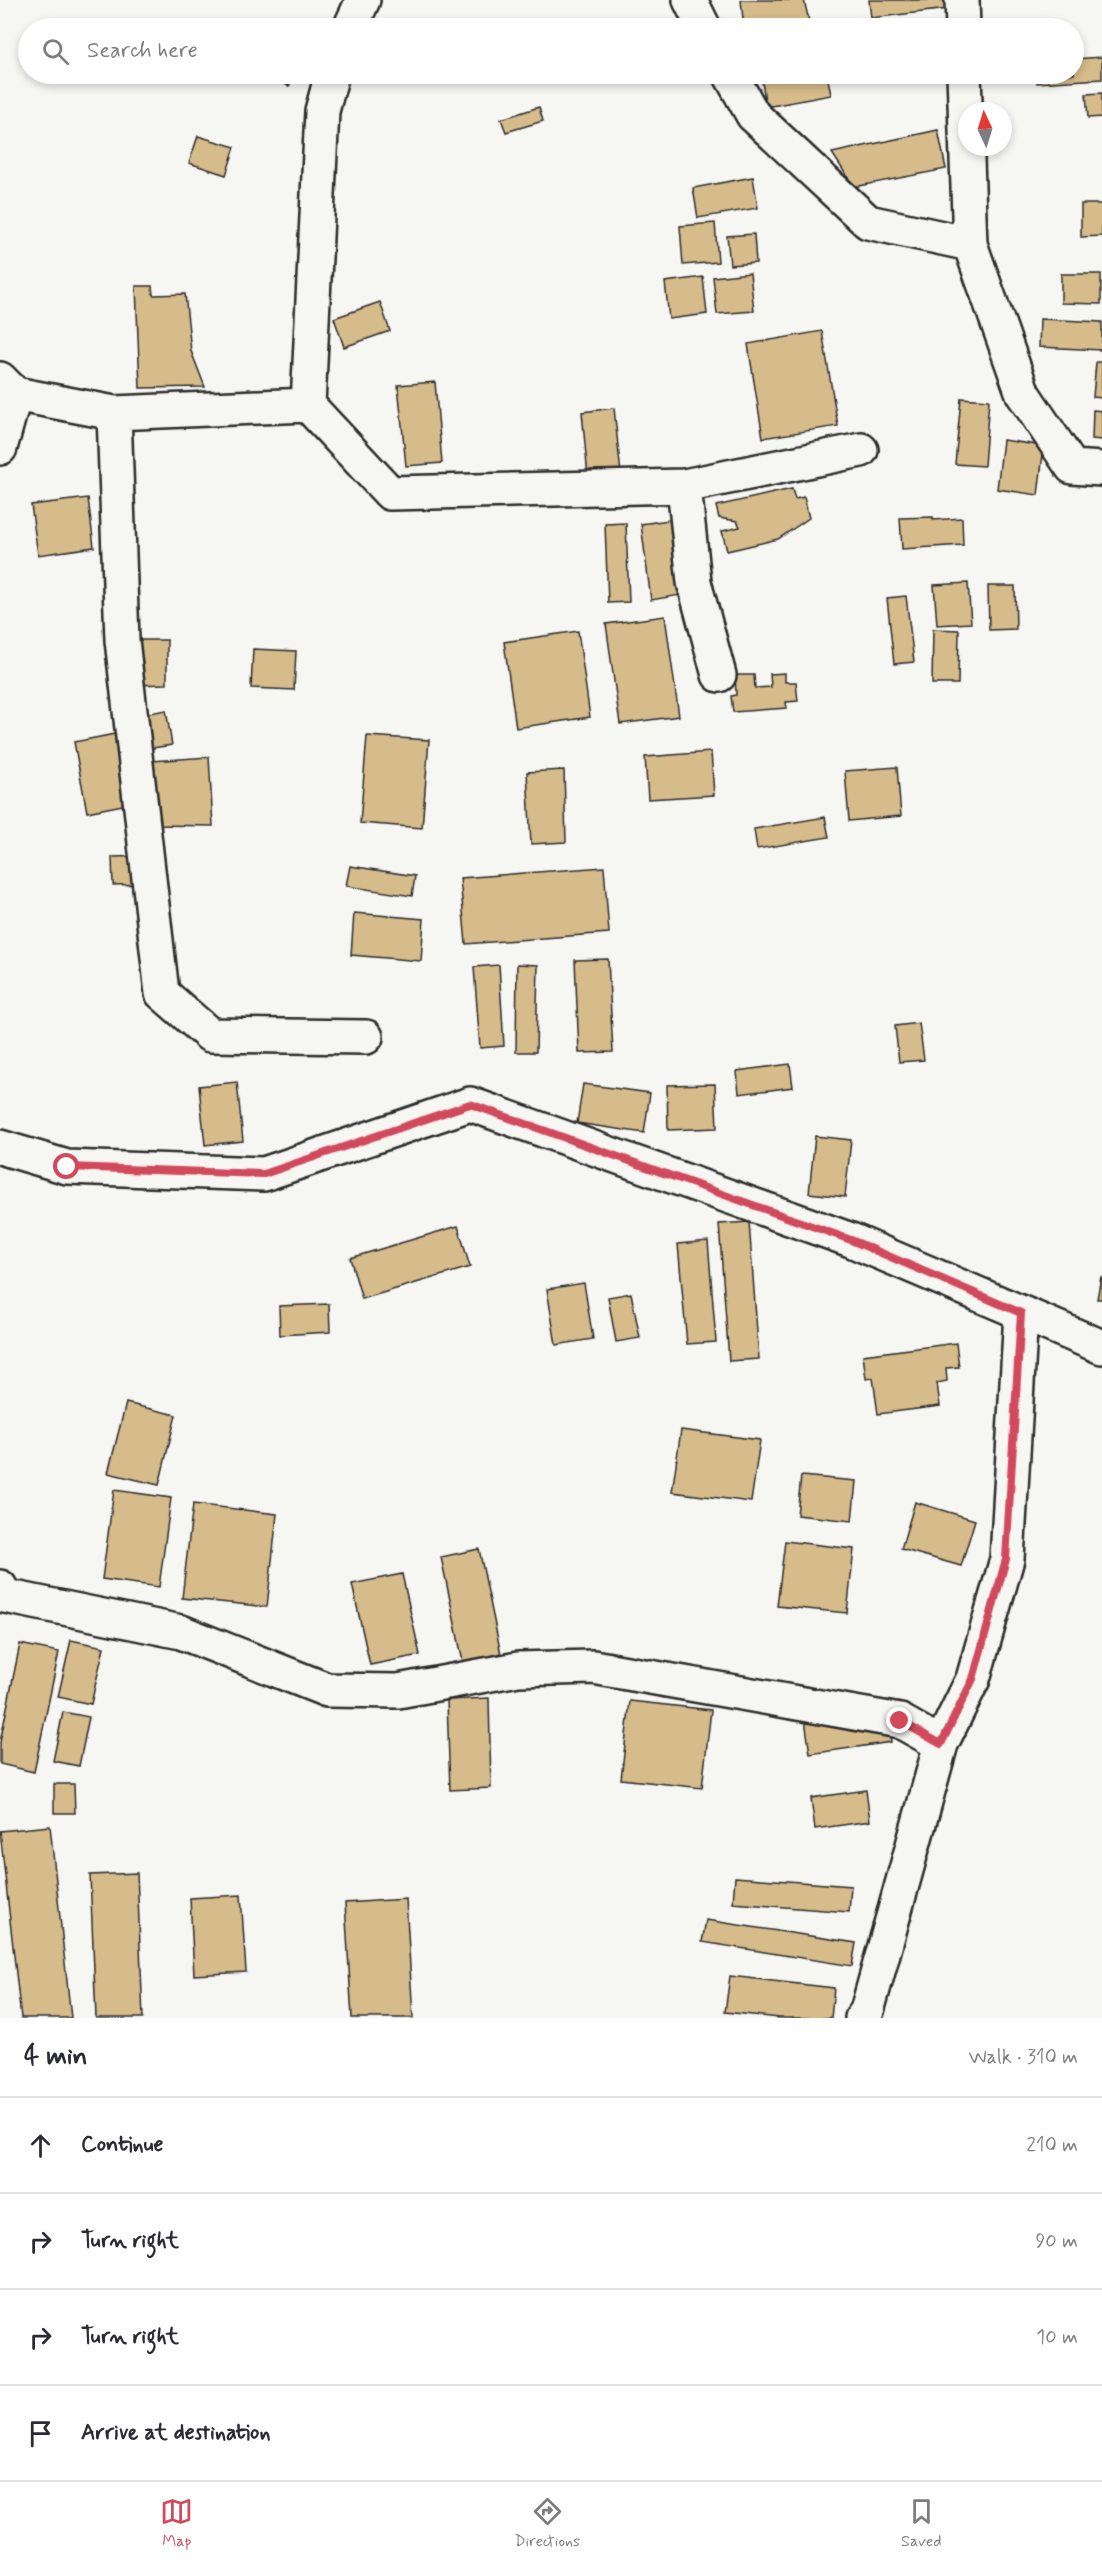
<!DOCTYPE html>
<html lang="en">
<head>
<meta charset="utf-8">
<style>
  :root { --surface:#fff; --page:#f2f2f3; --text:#2b2b33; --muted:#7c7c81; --line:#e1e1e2; --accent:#d1495b }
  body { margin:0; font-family:Mynerve,sans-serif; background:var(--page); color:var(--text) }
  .compass { position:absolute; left:958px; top:102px; width:54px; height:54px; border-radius:50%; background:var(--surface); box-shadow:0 3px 9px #0003; rotate:356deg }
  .stop { position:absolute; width:18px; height:18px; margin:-14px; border:4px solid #d1495b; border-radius:50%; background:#fff }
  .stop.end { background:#d1495b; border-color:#fff; box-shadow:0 2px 6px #0008 }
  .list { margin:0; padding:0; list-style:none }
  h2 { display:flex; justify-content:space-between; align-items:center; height:78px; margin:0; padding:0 24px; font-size:26px }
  h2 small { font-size:20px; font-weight:400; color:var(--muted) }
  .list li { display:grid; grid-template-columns:39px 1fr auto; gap:18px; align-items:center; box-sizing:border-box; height:96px; padding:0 24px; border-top:2px solid var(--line) }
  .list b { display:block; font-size:22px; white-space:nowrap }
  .list em { font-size:20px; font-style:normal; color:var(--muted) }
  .icon { flex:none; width:33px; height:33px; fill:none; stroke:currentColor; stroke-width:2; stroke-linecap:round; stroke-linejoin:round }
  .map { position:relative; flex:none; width:1102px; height:2018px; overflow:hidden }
  .search { position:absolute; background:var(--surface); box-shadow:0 3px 9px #0003; left:18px; right:18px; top:18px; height:66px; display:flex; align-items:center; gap:15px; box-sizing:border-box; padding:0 21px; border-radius:33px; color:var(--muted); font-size:22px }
  .sheet { height:462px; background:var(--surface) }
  nav { display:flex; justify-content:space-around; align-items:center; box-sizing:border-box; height:84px; border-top:2px solid var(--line); background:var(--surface); font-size:16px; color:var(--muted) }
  nav a { display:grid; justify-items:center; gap:3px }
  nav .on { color:var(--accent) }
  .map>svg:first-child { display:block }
  .building { fill:#d6bb8b; stroke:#2b2b2b; stroke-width:1.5 }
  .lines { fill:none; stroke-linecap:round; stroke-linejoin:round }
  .minor-casing { stroke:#2b2b2b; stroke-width:38 }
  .minor { stroke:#f6f6f2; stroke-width:33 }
  .route { stroke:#d1495b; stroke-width:8 }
</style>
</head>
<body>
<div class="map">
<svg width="1102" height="2018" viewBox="0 0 1102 2018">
  <rect width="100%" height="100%" fill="#f6f6f2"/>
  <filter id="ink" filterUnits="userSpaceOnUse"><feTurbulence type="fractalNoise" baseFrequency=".0167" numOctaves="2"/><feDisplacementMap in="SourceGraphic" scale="12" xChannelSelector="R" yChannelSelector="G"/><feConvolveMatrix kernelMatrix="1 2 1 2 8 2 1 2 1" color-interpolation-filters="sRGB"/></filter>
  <g filter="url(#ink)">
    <path class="building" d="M741,0H804L809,21L744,28Z
      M869,0H947L948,9L871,18Z
      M1102,57V79L1037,83L1036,74H1074V59Z
      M261,74H295L289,86Z
      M805,74H827L831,95L766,107L762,81Z
      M1102,93V117L1088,118L1086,94Z
      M539,107L543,121L506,132L501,119Z
      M938,130L946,169L854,187L832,153Z
      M198,136L235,147L226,175L189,163Z
      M753,177L758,208L698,218L693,188Z
      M1081,204H1102V236L1081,237Z
      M715,223L718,262L683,265L680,226Z
      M754,234L756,263L730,265L727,236Z
      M750,273L754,311L717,314L713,277Z
      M1061,274H1101V304L1061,303Z
      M703,277L707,314L669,319L665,282Z
      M136,286H152L153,295L185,294L191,351L205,387L140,388Z
      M380,302L390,331L344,347L334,318Z
      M1040,319L1102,322V350L1039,347Z
      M822,331L838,426L763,438L748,344Z
      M1096,362H1102V398L1093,397Z
      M435,382L442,463L406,466L398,385Z
      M961,398L989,400L984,466L955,464Z
      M614,408L621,474L588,477L582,412Z
      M1093,410L1102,411V440L1092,439Z
      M1003,440L1044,446L1038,495L997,489Z
      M792,489L795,499L804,497L809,518L778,539L727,551L722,531L740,527L737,521L719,518L716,506Z
      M88,498L94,547L38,555L31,505Z
      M933,517V520L962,518L963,545L902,549L900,518Z
      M676,519L687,594L651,600L641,524Z
      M626,523L629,602L608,603L605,524Z
      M968,583L971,623L937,625L934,585Z
      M988,586H1015L1016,629L989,630Z
      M906,596L914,662L894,664L887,598Z
      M665,616L679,716L620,724L606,624Z
      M933,629L959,630L958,684H932Z
      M578,631L590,717L516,728L504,642Z
      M133,640H167V684L134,685Z
      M253,649L296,651L294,690L251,688Z
      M785,673V682H796L798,701L786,702L787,708L733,712L731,696L736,695L735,675H754L755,688L771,687L770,674Z
      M166,710L172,745L146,749L144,714Z
      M115,734L128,804L87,812L74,742Z
      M367,736L429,740L422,828L360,823Z
      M711,752L714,795L648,799L645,757Z
      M209,757L213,826L155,825L151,761Z
      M897,767L901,816L849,821L845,771Z
      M564,770L566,842L531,844L527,772Z
      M825,817L829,837L757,849L754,829Z
      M150,856L151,884L113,885L112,857Z
      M350,866L415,876L412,896L346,886Z
      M604,867L609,933L466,944L460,878Z
      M354,913L424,919L421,961L351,955Z
      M608,959L613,1052L579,1053L575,960Z
      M517,964L538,965L536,1052H516Z
      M499,965L504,1046L480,1048L474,967Z
      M919,1023L924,1060L899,1062L895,1026Z
      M790,1064L793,1087L739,1094L737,1071Z
      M237,1082L243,1141L205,1145L199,1086Z
      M583,1084L650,1093L644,1133L577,1123Z
      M715,1084L717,1128L668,1130L667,1085Z
      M815,1136L851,1140L845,1197L809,1193Z
      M749,1222L759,1359L729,1361L719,1224Z
      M458,1226L470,1267L362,1299L350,1258Z
      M708,1241L716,1342L687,1344L678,1244Z
      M1101,1277H1102V1299H1097Z
      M584,1283L593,1339L556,1345L547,1289Z
      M631,1293L640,1338L616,1342L608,1297Z
      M329,1304L330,1332L280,1335L279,1306Z
      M956,1343L959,1367L946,1368L947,1381L937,1383L940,1406L878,1414L873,1378L866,1379L863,1355Z
      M126,1403L176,1415L159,1485L108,1473Z
      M681,1430L760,1440L751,1502L672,1492Z
      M801,1476L856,1481L852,1521L797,1515Z
      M114,1490L171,1498L159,1587L102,1579Z
      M915,1502L975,1520L961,1566L901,1549Z
      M193,1504L277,1514L267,1607L182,1598Z
      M785,1541L854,1549L847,1613L777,1606Z
      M479,1549L501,1654L463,1662L441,1557Z
      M402,1574L420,1655L370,1665L352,1584Z
      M71,1640L104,1647L91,1704L58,1697Z
      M20,1644L59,1652L34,1772L0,1764V1742Z
      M489,1698L491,1788L450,1790L447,1700Z
      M630,1701L711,1710L702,1788L621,1779Z
      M886,1708L891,1742L810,1754L805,1720Z
      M63,1712L89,1717L79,1766L53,1761Z
      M54,1784H74L75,1813H54Z
      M866,1790L870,1821L815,1829L811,1798Z
      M50,1826L71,2018H21L0,1831Z
      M137,1873L143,2018H96L90,1875Z
      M735,1877L851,1886L849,1912L733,1903Z
      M241,1895L246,1972L194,1975L190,1898Z
      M406,1899L413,2018H352L345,1903Z
      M706,1920L856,1943L852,1966L702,1942Z
      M730,1976L834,1988L831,2018H779L725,2012Z"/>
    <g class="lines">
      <g class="minor-casing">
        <path id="minor" d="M690,0L704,28
          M962,0L963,28
          M350,28L363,0
          M332,74L322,111L308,405L390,493L684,486L861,450
          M730,74L753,115L868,222L970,244
          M964,74L970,244L1023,394L1072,467L1102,469
          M0,379L15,394L114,413L308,405
          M114,413L122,640L162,993L210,1035L366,1037
          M0,448L15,394
          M684,486L694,582L719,675
          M0,1147L67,1167L264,1174L470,1104L851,1240L1102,1347
          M0,1587L5,1596L181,1632L327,1690L398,1691L518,1669L593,1667L900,1721L941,1744
          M862,2018L867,2011L941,1744L973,1679L1007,1559L1021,1313"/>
      </g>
      <use href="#minor" class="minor"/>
    </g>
  </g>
  <g class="lines" filter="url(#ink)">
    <path class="route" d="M67,1167L264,1174L470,1104L851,1240L1021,1313L1006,1559L973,1679L941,1744L900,1721"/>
  </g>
</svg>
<svg class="compass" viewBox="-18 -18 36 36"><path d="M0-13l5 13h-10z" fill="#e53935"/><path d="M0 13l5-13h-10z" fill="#7c7c81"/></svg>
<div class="stop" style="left:67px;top:1167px"></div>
<div class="stop end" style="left:900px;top:1721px"></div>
<div class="search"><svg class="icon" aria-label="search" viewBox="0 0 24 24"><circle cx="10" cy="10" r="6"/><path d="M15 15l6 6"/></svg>Search here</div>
</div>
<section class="sheet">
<h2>4 min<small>Walk · 310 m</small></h2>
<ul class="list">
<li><svg class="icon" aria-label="ahead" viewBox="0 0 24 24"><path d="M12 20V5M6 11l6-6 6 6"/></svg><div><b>Continue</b></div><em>210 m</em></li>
<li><svg class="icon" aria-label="right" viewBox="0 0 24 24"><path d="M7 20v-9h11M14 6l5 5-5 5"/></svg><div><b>Turn right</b></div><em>90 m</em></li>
<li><svg class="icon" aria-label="right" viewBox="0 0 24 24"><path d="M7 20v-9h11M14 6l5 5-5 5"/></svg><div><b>Turn right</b></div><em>10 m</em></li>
<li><svg class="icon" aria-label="arrive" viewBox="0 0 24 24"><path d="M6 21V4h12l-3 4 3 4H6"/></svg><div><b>Arrive at destination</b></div></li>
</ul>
</section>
<nav>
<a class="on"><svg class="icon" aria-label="map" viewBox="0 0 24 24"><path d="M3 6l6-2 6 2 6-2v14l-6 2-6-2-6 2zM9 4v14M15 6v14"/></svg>Map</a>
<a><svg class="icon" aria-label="directions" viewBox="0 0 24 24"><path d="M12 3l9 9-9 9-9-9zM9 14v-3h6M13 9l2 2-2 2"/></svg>Directions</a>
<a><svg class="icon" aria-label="saved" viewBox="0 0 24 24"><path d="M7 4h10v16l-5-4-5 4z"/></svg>Saved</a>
</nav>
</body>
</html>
